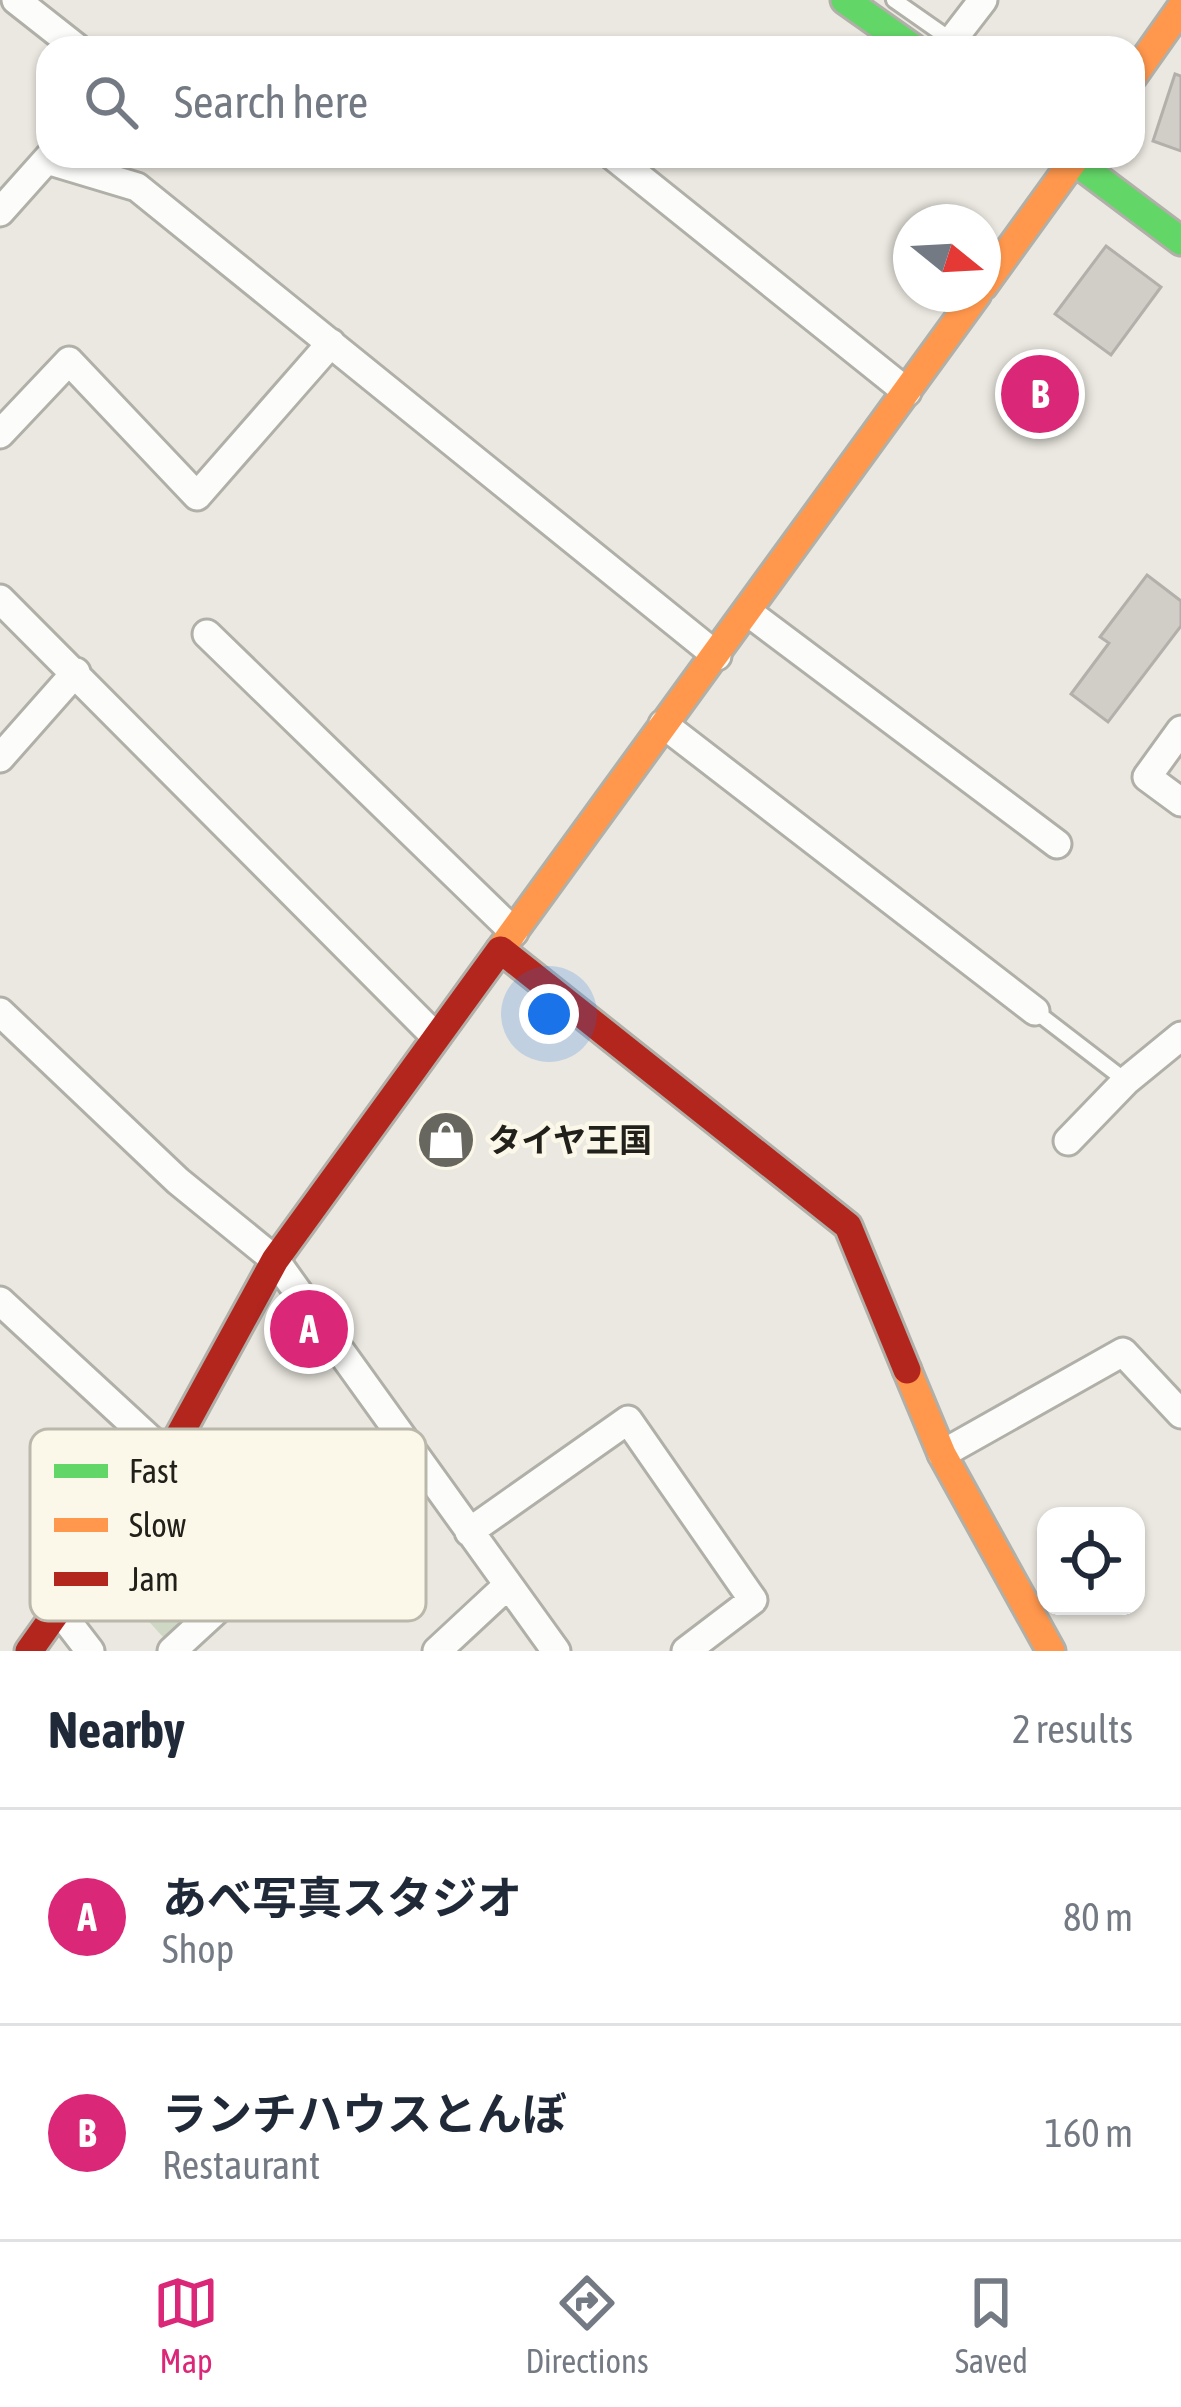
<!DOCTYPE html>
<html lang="en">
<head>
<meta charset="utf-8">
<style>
  :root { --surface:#fff; --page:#f6f6f7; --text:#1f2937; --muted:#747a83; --line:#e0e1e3; --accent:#db2777 }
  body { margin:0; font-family:"Asap Condensed","Noto Sans JP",sans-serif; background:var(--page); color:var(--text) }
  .controls { position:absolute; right:36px; bottom:36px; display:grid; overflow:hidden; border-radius:24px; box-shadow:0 3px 9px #0004 }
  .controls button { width:108px; height:108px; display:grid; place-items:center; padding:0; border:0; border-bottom:3px solid var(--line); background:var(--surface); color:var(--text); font:60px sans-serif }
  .compass { position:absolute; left:893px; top:204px; width:108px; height:108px; border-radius:50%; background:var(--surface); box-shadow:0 3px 9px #0004; rotate:108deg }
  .you { position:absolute; left:549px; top:1014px; width:42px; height:42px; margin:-30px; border:9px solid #fff; border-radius:50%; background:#1a73e8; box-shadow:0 0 0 18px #1a73e833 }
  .badge { display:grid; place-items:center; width:78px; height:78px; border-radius:50%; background:var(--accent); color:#fff; font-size:39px; font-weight:700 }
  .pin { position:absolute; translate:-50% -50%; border:6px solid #fff; box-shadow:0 3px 12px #0006 }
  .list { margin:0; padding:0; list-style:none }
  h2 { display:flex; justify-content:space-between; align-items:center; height:156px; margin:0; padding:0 48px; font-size:51px }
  h2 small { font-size:39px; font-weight:400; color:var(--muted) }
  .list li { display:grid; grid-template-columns:78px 1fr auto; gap:36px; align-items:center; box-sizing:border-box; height:216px; padding:0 48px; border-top:3px solid var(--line) }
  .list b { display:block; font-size:45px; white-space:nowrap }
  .list p { margin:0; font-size:39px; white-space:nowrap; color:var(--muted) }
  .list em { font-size:39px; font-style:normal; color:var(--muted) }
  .icon { flex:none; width:66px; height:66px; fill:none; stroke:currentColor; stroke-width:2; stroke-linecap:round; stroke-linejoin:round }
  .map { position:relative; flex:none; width:1181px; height:1651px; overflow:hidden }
  .search { position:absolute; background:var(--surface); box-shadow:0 3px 9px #0004; left:36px; right:36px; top:36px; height:132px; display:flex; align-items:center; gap:30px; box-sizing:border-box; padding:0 42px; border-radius:36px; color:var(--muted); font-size:45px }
  .sheet { height:588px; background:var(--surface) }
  nav { display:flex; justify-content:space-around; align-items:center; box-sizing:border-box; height:168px; border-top:3px solid var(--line); background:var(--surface); font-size:33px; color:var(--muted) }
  nav a { display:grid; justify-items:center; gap:6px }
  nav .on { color:var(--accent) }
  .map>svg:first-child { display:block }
  .green { fill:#ced8c4 }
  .building { fill:#d1cec8; stroke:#b3b0ab; stroke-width:3 }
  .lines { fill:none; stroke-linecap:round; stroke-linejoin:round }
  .lane-casing { stroke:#b0afa8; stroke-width:20 }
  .street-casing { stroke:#b0afa8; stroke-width:33 }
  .fast-casing { stroke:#b0afa8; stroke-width:33 }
  .slow-casing { stroke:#b0afa8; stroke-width:33 }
  .jam-casing { stroke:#b0afa8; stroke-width:33 }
  .lane { stroke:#fcfcfa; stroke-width:14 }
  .street { stroke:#fcfcfa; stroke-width:27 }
  .fast { stroke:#63d668; stroke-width:27 }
  .slow { stroke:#ff974d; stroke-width:27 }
  .jam { stroke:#b3261e; stroke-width:27 }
  .labels { text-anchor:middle; stroke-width:9; stroke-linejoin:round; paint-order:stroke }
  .poi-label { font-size:33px; font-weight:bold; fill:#21201a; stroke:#fcf8e9; text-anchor:start }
  .key { fill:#fcf8e9; stroke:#bab7ab; stroke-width:3 }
  .key-label { font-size:33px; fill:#21201a }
</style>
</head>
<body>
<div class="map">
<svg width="1181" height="1651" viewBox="0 0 1181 1651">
  <rect width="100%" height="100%" fill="#eae8e0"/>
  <path class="green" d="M123,1559L180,1623L164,1638L110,1579Z"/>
  <path class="building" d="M1175,74L1181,76V151L1153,141Z
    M1106,246L1161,287L1111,355L1055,314Z
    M1147,575L1181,601V626L1108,722L1071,694L1109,643L1100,637Z"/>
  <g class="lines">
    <g class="lane-casing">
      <path id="lane" d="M894,0L954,42
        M1035,1011L1126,1081"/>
    </g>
    <g class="street-casing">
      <path id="street" d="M16,0L77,48
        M946,48L983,0
        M613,156L907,392
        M47,160L137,187L717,656
        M0,212L50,156
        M0,434L69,361L197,496L331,343
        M0,599L435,1036
        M748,612L1057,844
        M207,634L514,932
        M663,724L1035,1011
        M1181,730L1147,777L1181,802
        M0,758L76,672
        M0,1012L178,1181L275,1260L556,1651
        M1068,1141L1126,1081L1181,1036
        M0,1301L168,1456
        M942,1454L1123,1352L1181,1414
        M161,1466L259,1571L172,1651
        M469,1532L628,1420L753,1600L686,1651
        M60,1612L90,1651
        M437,1651L508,1585"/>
    </g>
    <g class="fast-casing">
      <path id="fast" d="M845,0L913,48
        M1068,156L1181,241"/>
    </g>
    <g class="slow-casing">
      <path id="slow" d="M1133,76L1181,8
        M983,286L1077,156
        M500,950L977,294
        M907,1370L942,1454L1051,1651"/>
    </g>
    <g class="jam-casing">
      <path id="jam" d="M501,950L848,1226L907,1370
        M29,1651L168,1456L275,1260L500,950"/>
    </g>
    <use href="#lane" class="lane"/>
    <use href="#street" class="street"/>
    <use href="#fast" class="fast"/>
    <use href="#slow" class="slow"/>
    <use href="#jam" class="jam"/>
  </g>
  <defs>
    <g id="shop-disc" transform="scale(3)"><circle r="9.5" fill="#67665f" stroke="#fcf8e9"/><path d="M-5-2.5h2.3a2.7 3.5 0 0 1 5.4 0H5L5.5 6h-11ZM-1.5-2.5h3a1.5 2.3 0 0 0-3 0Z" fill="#fff"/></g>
  </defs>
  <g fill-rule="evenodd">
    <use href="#shop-disc" x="446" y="1140"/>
  </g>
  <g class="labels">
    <g class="poi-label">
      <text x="488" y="1152">タイヤ王国</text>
    </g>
  </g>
  <rect x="30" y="1429" width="396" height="192" rx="18" class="key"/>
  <rect x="54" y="1464" width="54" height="14" fill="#63d668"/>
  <rect x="54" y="1518" width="54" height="14" fill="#ff974d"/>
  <rect x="54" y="1572" width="54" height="14" fill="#b3261e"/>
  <g class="key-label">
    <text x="129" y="1483">Fast</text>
    <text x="129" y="1537">Slow</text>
    <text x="129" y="1591">Jam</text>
  </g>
</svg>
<div class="controls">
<button><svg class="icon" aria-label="locate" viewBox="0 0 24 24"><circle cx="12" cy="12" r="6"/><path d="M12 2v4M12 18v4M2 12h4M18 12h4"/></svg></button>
</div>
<svg class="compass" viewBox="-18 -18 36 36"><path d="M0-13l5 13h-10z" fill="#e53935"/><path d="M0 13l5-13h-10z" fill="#747a83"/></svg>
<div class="you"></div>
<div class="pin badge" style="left:309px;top:1329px">A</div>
<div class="pin badge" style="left:1040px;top:394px">B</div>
<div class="search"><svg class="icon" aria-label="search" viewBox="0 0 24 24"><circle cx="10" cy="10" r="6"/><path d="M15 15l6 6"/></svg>Search here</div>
</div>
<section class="sheet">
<h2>Nearby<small>2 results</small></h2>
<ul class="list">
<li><span class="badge">A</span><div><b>あべ写真スタジオ</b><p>Shop</p></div><em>80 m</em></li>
<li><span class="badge">B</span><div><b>ランチハウスとんぼ</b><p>Restaurant</p></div><em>160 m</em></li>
</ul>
</section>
<nav>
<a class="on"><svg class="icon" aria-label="map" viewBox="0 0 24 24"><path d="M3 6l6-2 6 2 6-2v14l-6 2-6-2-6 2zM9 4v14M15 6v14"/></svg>Map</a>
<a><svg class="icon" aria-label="directions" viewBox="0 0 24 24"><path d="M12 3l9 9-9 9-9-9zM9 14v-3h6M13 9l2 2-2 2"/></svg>Directions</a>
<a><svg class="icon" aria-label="saved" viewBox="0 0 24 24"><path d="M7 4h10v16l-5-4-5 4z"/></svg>Saved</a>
</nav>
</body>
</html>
